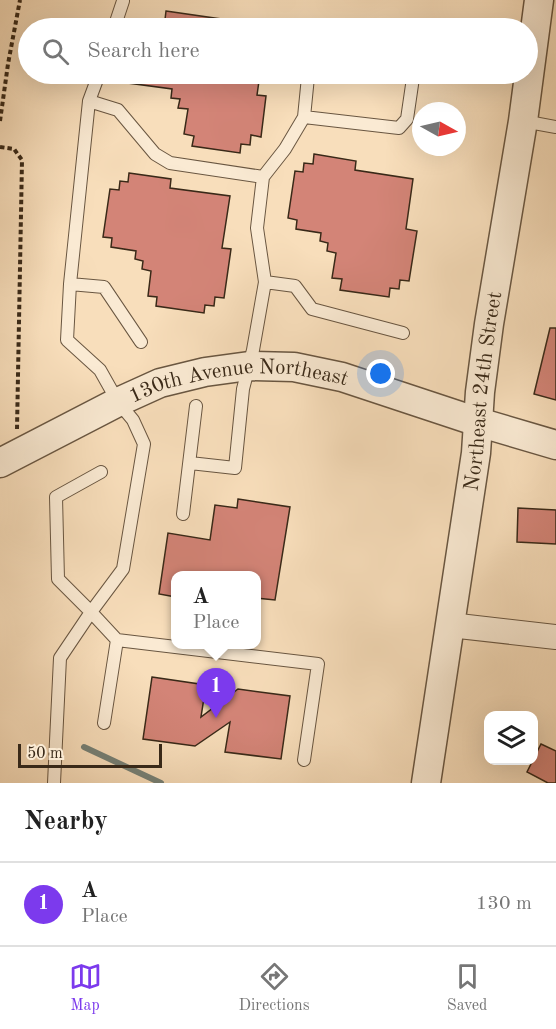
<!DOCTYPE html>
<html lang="en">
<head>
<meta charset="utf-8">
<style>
  :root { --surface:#fff; --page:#f2f2f2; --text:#222; --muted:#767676; --line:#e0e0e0; --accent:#7c3aed }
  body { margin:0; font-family:"Old Standard TT",serif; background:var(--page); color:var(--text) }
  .controls { position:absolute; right:18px; bottom:18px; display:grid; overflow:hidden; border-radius:12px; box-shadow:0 6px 24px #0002 }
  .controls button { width:54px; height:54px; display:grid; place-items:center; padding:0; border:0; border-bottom:2px solid var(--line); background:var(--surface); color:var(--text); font:30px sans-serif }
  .compass { position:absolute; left:412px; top:102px; width:54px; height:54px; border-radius:50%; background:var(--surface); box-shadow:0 6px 24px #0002; rotate:98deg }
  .scale { position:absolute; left:18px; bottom:15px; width:144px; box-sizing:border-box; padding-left:6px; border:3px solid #392918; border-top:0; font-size:16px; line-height:21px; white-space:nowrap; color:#392918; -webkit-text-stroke:4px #faead3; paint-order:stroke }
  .you { position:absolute; left:381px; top:374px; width:21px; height:21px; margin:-15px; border:4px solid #fff; border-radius:50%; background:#1a73e8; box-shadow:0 0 0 9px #1a73e833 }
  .badge { display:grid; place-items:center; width:39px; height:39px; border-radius:50%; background:var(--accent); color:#fff; font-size:20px; font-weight:700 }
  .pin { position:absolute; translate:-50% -50px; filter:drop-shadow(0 2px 3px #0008) }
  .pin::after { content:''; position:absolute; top:32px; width:21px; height:18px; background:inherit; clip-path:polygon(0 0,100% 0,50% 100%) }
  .popup { position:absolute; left:171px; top:571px; width:90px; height:78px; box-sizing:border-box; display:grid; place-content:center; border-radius:12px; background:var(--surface); filter:drop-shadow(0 2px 4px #0005); font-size:20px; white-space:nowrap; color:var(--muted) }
  .popup b { font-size:22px; color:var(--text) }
  .popup::after { content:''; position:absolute; left:50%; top:100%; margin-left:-12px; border:12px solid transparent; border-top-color:var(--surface) }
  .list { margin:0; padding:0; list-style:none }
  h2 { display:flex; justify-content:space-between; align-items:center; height:78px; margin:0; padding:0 24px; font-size:26px }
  h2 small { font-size:20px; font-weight:400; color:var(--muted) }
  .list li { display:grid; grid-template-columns:39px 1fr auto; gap:18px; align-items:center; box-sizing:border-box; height:84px; padding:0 24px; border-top:2px solid var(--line) }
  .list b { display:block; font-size:22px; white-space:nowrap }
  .list p { margin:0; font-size:20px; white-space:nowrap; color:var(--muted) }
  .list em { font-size:20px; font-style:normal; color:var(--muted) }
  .icon { flex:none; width:33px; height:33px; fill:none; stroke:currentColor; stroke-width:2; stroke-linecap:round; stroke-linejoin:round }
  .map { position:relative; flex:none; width:556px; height:783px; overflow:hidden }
  .search { position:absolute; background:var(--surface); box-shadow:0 6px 24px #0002; left:18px; right:18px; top:18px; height:66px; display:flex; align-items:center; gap:15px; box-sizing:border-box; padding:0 21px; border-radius:33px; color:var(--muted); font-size:22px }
  .sheet { height:162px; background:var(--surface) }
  nav { display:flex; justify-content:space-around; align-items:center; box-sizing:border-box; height:84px; border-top:2px solid var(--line); background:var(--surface); font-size:16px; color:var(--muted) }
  nav a { display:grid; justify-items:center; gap:3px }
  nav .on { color:var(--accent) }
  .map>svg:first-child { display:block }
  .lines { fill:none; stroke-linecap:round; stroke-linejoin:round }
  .stream { stroke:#768177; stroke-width:6 }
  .building { fill:#d38477; stroke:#392918; stroke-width:1.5 }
  .service-casing { stroke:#695641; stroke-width:14 }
  .minor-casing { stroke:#695641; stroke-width:26 }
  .tertiary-casing { stroke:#695641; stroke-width:31 }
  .path { stroke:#392918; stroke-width:4; stroke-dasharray:4.5 3; stroke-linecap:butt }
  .service { stroke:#faead3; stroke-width:12 }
  .minor { stroke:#faead3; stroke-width:24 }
  .tertiary { stroke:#faead3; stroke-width:28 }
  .labels { text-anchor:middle; stroke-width:4.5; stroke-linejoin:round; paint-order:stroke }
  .street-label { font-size:21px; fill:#392918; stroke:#faead3 }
</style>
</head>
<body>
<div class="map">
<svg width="556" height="783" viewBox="0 0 556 783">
  <rect width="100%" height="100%" fill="#f8debb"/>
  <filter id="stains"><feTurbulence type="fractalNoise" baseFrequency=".00333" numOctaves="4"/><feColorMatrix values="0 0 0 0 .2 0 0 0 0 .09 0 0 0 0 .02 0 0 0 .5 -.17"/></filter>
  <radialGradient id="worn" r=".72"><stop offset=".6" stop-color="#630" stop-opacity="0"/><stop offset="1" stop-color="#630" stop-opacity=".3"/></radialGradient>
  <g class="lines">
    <path class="stream" d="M84,747L161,783"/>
  </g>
  <path class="building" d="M166,11L221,19L220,28H164Z
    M129,74H260L257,95L266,96L261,137L251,135L250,145L241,144L240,153L192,146L194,136L184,134L188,109L178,108L180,99L171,98L172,89L128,83Z
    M314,154L356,161L355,170L413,179L406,229L417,231L409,281L400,280L399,289L390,288L389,297L340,290L342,279L332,278L336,253L327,251L328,243L320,241L321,233L296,229L297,220L288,218L295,171L303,172L304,163L313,164Z
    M129,173L171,179L170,188L230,196L222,248L231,249L224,298L215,297L214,306L205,305L204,313L156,306L157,297L148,296L151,271L142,269L143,261L135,259L136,251L111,247L112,238L103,237L110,189L119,190L120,181L128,182Z
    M550,328H556V400L534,394Z
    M238,499L290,507L275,600L256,598V576H176V597L159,594L168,533L210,540L215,505L237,508Z
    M518,508L556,510V544L517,542Z
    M152,677L206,685L201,717L238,689L290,696L281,759L225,752L230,722L195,746L143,739Z
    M541,744L556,751V783H548L527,772Z"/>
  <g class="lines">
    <g class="service-casing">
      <path id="service" d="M114,28L123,1
        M311,74L308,77L304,117L399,128L407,119L413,78L411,74
        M89,101L118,110L155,154L170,163L263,177
        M523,121L556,127
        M265,282L295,286L312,309L403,333
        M70,284L104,287L141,342
        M190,463L235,468L243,389L253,350L265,282L257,228L263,177L285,149L304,117
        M101,472L56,497L58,579L91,612L117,640L318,664L304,760
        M183,514L196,406
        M104,723L117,640
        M54,783L60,658L91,612L123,569L144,444L133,420L118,402L100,370L67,340L70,284L89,101L99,74"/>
    </g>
    <g class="minor-casing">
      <path id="minor" d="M450,625L556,637"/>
    </g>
    <g class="tertiary-casing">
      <g id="tertiary">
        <path id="s1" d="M0,463L118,402L160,383L205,372L249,366L294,367L342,377L478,422L556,445"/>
        <path id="s2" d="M426,783L476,453L480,392L489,324L523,121L539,0"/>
      </g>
    </g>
    <path class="path" d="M0,121L8,64L20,0
      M0,147L14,149L22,160L17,429"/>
    <use href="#service" class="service"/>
    <use href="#minor" class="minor"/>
    <use href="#tertiary" class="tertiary"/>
  </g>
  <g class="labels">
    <g class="street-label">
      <text dy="7" stroke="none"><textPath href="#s1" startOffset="258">130th Avenue Northeast</textPath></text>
      <text dy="7" stroke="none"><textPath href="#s2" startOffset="396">Northeast 24th Street</textPath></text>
    </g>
  </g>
  <rect width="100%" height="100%" filter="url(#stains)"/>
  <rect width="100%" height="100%" fill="url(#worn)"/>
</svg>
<div class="controls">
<button><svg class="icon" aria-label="layers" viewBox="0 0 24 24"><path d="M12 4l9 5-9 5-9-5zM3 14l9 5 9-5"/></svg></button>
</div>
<svg class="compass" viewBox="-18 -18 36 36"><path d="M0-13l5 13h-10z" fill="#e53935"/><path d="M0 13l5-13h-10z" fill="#767676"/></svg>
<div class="scale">50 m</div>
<div class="you"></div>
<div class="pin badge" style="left:216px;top:718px">1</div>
<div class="popup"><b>A</b>Place</div>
<div class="search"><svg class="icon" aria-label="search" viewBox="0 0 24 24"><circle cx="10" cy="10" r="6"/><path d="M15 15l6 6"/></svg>Search here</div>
</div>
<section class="sheet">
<h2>Nearby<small></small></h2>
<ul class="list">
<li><span class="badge">1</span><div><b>A</b><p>Place</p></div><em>130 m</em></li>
</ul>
</section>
<nav>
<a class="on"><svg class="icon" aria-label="map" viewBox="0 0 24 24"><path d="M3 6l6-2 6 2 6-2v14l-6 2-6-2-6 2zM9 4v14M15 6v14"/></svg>Map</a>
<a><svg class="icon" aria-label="directions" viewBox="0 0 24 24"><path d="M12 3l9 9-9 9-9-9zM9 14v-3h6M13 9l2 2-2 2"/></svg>Directions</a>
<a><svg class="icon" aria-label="saved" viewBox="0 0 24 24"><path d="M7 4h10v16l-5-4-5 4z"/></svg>Saved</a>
</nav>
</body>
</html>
